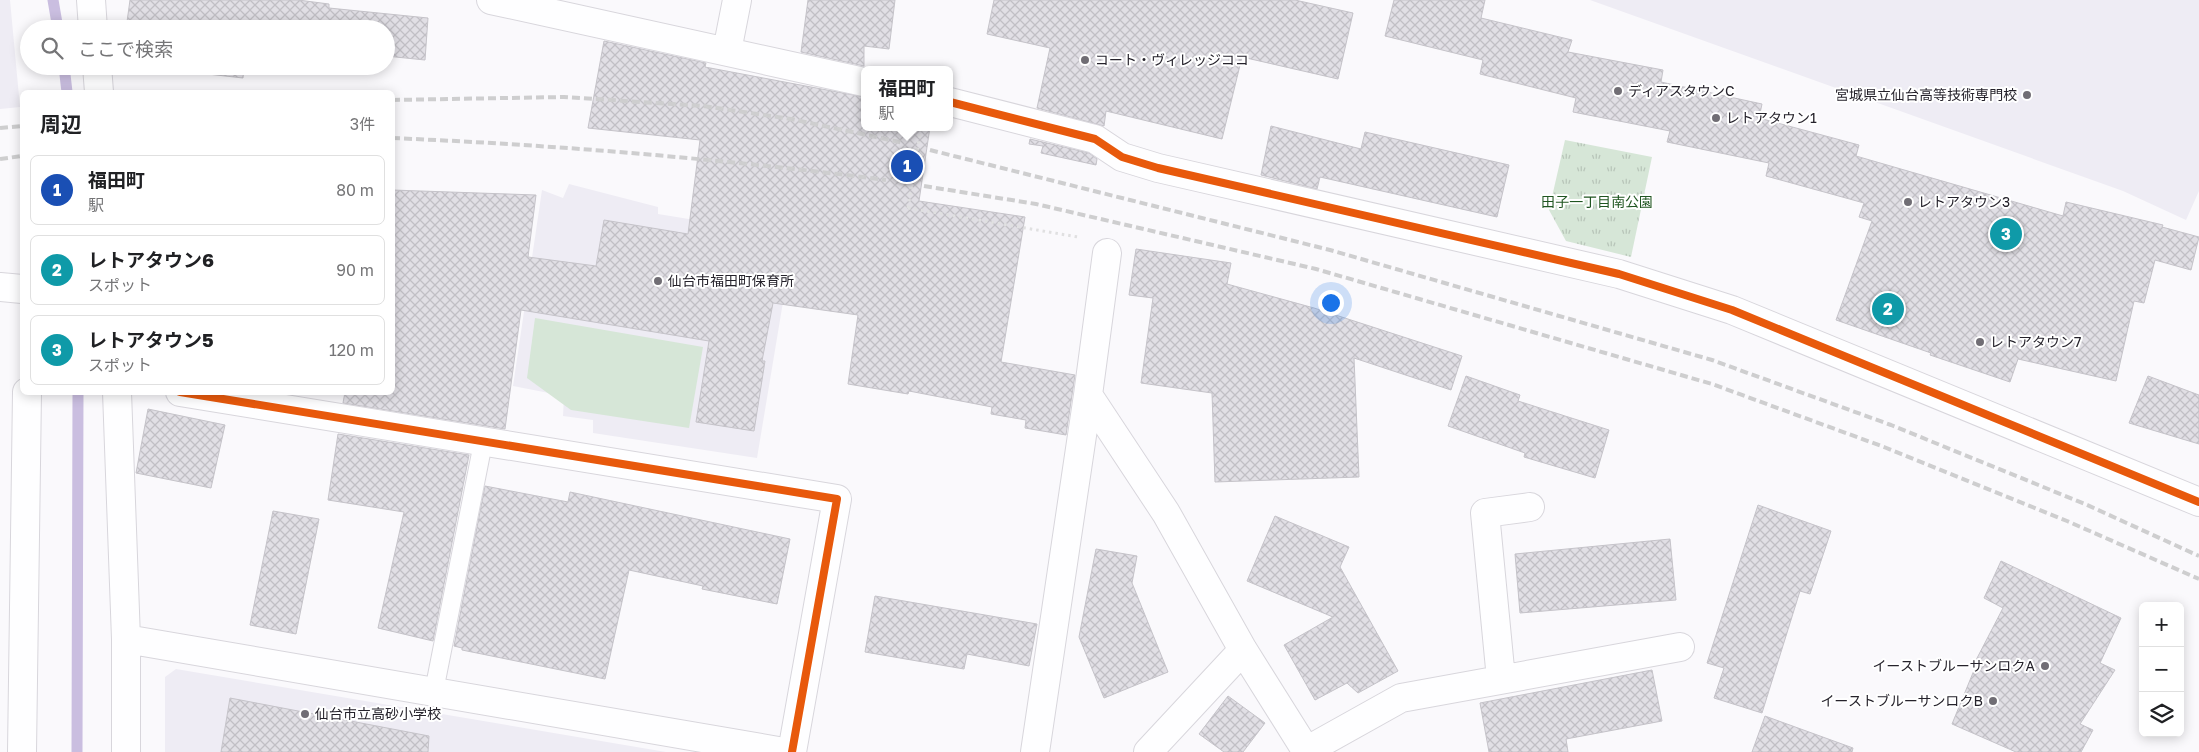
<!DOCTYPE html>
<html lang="ja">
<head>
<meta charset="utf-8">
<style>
  :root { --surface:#fff; --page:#f6f6f6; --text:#202124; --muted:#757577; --line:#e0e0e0; --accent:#0f766e }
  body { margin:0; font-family:"Golos Text","Noto Sans JP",sans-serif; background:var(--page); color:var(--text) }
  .controls { position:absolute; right:15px; bottom:15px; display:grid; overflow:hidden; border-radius:8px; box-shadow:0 2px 12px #0003 }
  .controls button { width:45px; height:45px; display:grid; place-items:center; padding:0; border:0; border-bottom:1px solid var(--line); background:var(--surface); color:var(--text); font:25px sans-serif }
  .you { position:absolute; left:1330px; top:302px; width:18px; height:18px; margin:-12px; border:4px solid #fff; border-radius:50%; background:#1a73e8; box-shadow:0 0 0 8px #1a73e833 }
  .badge { display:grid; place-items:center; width:32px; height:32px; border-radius:50%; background:var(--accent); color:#fff; font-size:16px; font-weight:700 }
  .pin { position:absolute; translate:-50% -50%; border:2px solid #fff; box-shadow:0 1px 5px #0006 }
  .popup { position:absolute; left:861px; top:66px; width:92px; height:65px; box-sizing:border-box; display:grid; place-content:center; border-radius:8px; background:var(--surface); filter:drop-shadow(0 1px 4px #0005); font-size:16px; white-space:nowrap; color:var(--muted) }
  .popup b { font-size:19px; color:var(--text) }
  .popup::after { content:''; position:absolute; left:50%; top:100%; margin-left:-10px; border:10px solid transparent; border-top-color:var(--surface) }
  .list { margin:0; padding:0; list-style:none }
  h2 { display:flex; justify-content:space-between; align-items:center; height:65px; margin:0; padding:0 20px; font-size:21px }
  h2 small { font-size:16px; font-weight:400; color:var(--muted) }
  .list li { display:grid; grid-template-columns:32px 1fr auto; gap:15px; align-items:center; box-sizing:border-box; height:70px; margin:0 10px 10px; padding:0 10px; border:1px solid var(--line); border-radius:8px }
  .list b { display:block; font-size:19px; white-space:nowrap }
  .list p { margin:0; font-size:16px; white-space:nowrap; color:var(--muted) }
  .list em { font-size:16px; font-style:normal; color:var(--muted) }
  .icon { flex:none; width:28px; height:28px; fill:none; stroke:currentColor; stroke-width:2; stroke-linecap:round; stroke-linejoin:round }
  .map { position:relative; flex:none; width:2199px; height:752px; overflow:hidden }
  .search { position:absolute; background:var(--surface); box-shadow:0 2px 12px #0003; left:20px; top:20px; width:375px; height:55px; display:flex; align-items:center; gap:12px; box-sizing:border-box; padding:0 18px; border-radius:28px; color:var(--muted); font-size:19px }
  .panel { position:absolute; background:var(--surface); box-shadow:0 2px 12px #0003; left:20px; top:90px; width:375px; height:305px; border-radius:8px }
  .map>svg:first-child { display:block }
  .built { fill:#eeecf4 }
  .grass { fill:#d6e6d7 }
  .park { fill:url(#park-tufts) }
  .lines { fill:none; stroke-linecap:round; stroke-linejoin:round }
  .stream { stroke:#cabee0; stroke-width:11 }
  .building { fill:url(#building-cross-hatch); stroke:#c5c3c9 }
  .lane-casing { stroke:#d8d6dc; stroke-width:20 }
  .street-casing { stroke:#d8d6dc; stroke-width:30 }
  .path { stroke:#e0e0e1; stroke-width:3; stroke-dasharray:2.5 4; stroke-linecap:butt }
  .lane { stroke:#fefeff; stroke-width:18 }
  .street { stroke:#fefeff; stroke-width:28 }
  .rail { stroke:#cececf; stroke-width:4; stroke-dasharray:8 4; stroke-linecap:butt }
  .path-bridge { stroke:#e0e0e1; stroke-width:3; stroke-dasharray:2.5 4; stroke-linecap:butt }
  .cycleway-casing { stroke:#fff; stroke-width:11 }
  .cycleway { stroke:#e8590c; stroke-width:8 }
  .poi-dot { fill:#706d74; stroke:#fff; stroke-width:2 }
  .labels { text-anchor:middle; stroke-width:4; stroke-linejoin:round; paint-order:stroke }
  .poi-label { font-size:14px; fill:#25222b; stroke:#fff; text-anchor:start }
  .park-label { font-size:14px; fill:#205621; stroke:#fff }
</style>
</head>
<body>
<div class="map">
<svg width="2199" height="752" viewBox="0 0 2199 752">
  <defs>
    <pattern id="park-tufts" width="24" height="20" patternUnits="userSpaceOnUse" patternTransform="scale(1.25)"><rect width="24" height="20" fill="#d6e6d7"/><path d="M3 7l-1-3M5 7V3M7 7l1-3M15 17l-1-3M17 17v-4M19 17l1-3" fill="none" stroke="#b8c5b9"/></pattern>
    <pattern id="building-cross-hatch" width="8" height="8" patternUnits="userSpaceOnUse" patternTransform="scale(1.25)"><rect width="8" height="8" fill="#e1dfe5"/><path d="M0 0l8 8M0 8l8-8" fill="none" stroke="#c1bfc5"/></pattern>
  </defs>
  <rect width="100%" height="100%" fill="#faf9fc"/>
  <path class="built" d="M0,0H10L20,107L0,109Z
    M1590,0H2199V191L2186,220L2123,191Z
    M569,184L658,207V214L794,236L757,458L593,433V420L563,416L564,396L513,386L542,190L563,198Z
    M176,669L666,752H165V677Z"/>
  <path class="grass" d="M535,318L703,347L689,428L571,410L527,378Z"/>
  <path class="park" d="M1565,140L1652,157L1631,257L1566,241L1549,210Z"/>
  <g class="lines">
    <path class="stream" d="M53,0L58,29
      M64,66L67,92
      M77,752L78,392"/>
  </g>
  <path class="building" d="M130,0H298L329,4V8L428,18L425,60L386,56V29H126Z
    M808,0H895L889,49L864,46V66L801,52Z
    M994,0H1295L1353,13L1338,79L1242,57L1222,139L1106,111L1104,126L1037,108L1050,48L987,34Z
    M1394,0H1485L1481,18L1572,40L1568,52L1663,70L1661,82L1762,104L1759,118L1859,145L1856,156L2063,216L2066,202L2163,225L2162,227L2199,237L2191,270L2155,260L2144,303L2134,301L2116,381L2018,359L2010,382L1930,355L1931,353L1836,320L1872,221L1859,217L1864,203L1766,176L1769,163L1667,142L1670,131L1573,112L1576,98L1480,74L1483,60L1385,36Z
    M604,41L706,63L705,67L864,97V127H930L919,201L1025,217L1001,362L1075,375L1066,435L1025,428L1026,420L991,414L992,407L909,391L908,394L848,384L858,315L773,303L762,361H765L754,431L696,422L709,341L521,310L505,429L343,403L345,392H392V190L536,195L528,257L596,266L604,220L688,234L700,140L588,128Z
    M122,66H244L243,78L181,71V74Z
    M297,66H335L334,71Z
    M1271,126L1361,149L1365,132L1509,165L1497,217L1320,177L1317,189L1261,175Z
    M1030,139L1089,153L1097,159L1096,165L1041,153L1043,146L1029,144Z
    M1136,249L1231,263L1227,284L1314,308L1462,356L1451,390L1354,358L1359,477L1215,482L1212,393L1141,383L1153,298L1129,295Z
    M1466,376L1520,395L1518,401L1609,430L1595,478L1524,457L1525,453L1448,426Z
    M2148,376L2199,395V444L2129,423Z
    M148,409L225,425L211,488L136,473Z
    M338,434L469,455L433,641L378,628L404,512L328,500Z
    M485,486L568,502L570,492L790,539L777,604L702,589L703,586L629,570L605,679L462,650V648L454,646Z
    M1758,505L1831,531L1810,594L1800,591L1762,713L1714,698L1724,668L1707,663Z
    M273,511L319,519L296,634L250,625Z
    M1275,516L1349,547L1340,567L1398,671L1358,693L1347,683L1315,700L1284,645L1333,617L1247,581Z
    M1670,539L1676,600L1520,613L1515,554Z
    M1096,549L1137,556L1132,583L1168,672L1104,698L1079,637Z
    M2001,561L2121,618L2100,663L2115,670L2080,724L2093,730L2081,752H2016L1952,724L1977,663L1975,662L2003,608L1984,598Z
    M875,596L1037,624L1029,666L967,654L964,669L865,652Z
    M1652,670L1662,721L1566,739L1568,752H1489L1480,703Z
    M1228,696L1265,723L1243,752H1224L1199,734Z
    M230,698L429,736L428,752H221Z
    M1765,716L1853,748L1852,752H1752Z"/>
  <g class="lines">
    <g class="lane-casing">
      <path id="lane" d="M434,691L483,443"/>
    </g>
    <g class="street-casing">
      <path id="street" d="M91,0L93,29
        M491,0L864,82
        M727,51L737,0
        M97,66L99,92
        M950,102L1095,139L1122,157L1158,168L1619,274L1732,310L2199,502
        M1107,253L1088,395L1166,513L1243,650L1307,752
        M0,287L22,289
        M117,392L126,639V752
        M180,392L837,499L792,752
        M126,639L784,752
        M1501,679L1485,513L1530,507
        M1306,751L1401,698L1680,647
        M22,752L27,392
        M1035,752L1088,395
        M1148,752L1243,650"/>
    </g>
    <path class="path" d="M908,208L1078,237"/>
    <use href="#lane" class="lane"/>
    <use href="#street" class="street"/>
    <path class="rail" d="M392,100L564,97L703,106L791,119L904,143
      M0,128L22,126
      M392,138C558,145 722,159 886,180
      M930,150L1330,250L1712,360L1891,425L2085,504L2199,556
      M0,159L22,156
      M924,186L1036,204L1316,269L1712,384L1884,447L2067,521L2199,579"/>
    <path class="path-bridge" d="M908,208L921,127"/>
    <g class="cycleway-casing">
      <path id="cycleway" d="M950,102L1095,139L1122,157L1158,168L1619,274L1732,310L2199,502
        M180,392L837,499L792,752"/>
    </g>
    <use href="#cycleway" class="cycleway"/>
  </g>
  <g class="poi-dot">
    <circle cx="1085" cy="60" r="5"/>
    <circle cx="1618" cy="91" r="5"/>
    <circle cx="2027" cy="95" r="5"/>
    <circle cx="1716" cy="118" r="5"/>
    <circle cx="1908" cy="202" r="5"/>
    <circle cx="658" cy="281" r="5"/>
    <circle cx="1980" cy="342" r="5"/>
    <circle cx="2045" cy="666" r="5"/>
    <circle cx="1993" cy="701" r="5"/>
    <circle cx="305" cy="714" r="5"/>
  </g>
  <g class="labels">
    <g class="poi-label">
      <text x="1095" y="65">コート・ヴィレッジココ</text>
      <text x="1628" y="96">ディアスタウンC</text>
      <text x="2017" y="100" text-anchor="end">宮城県立仙台高等技術専門校</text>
      <text x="1726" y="123">レトアタウン1</text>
      <text x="1918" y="207">レトアタウン3</text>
      <text x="668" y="286">仙台市福田町保育所</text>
      <text x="1990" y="347">レトアタウン7</text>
      <text x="2035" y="671" text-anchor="end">イーストブルーサンロクA</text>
      <text x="1983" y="706" text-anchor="end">イーストブルーサンロクB</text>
      <text x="315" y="719">仙台市立高砂小学校</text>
    </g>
    <g class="park-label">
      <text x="1597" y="207">田子一丁目南公園</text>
    </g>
  </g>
</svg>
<div class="controls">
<button>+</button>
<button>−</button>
<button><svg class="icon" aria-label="layers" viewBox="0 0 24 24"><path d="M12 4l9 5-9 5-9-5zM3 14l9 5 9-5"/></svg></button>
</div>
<div class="you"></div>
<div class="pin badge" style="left:907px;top:166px;background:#1a4fb4">1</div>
<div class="popup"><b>福田町</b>駅</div>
<div class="pin badge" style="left:1888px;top:309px;background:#0f9aa8">2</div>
<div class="pin badge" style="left:2006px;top:234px;background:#0f9aa8">3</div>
<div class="search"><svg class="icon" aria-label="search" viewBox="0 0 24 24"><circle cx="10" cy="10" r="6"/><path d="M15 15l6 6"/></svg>ここで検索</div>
<section class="panel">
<h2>周辺<small>3件</small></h2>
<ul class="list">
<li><span class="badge" style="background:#1a4fb4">1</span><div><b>福田町</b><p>駅</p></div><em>80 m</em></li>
<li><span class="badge" style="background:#0f9aa8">2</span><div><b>レトアタウン6</b><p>スポット</p></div><em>90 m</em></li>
<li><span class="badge" style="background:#0f9aa8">3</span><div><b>レトアタウン5</b><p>スポット</p></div><em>120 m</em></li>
</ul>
</section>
</div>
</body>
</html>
